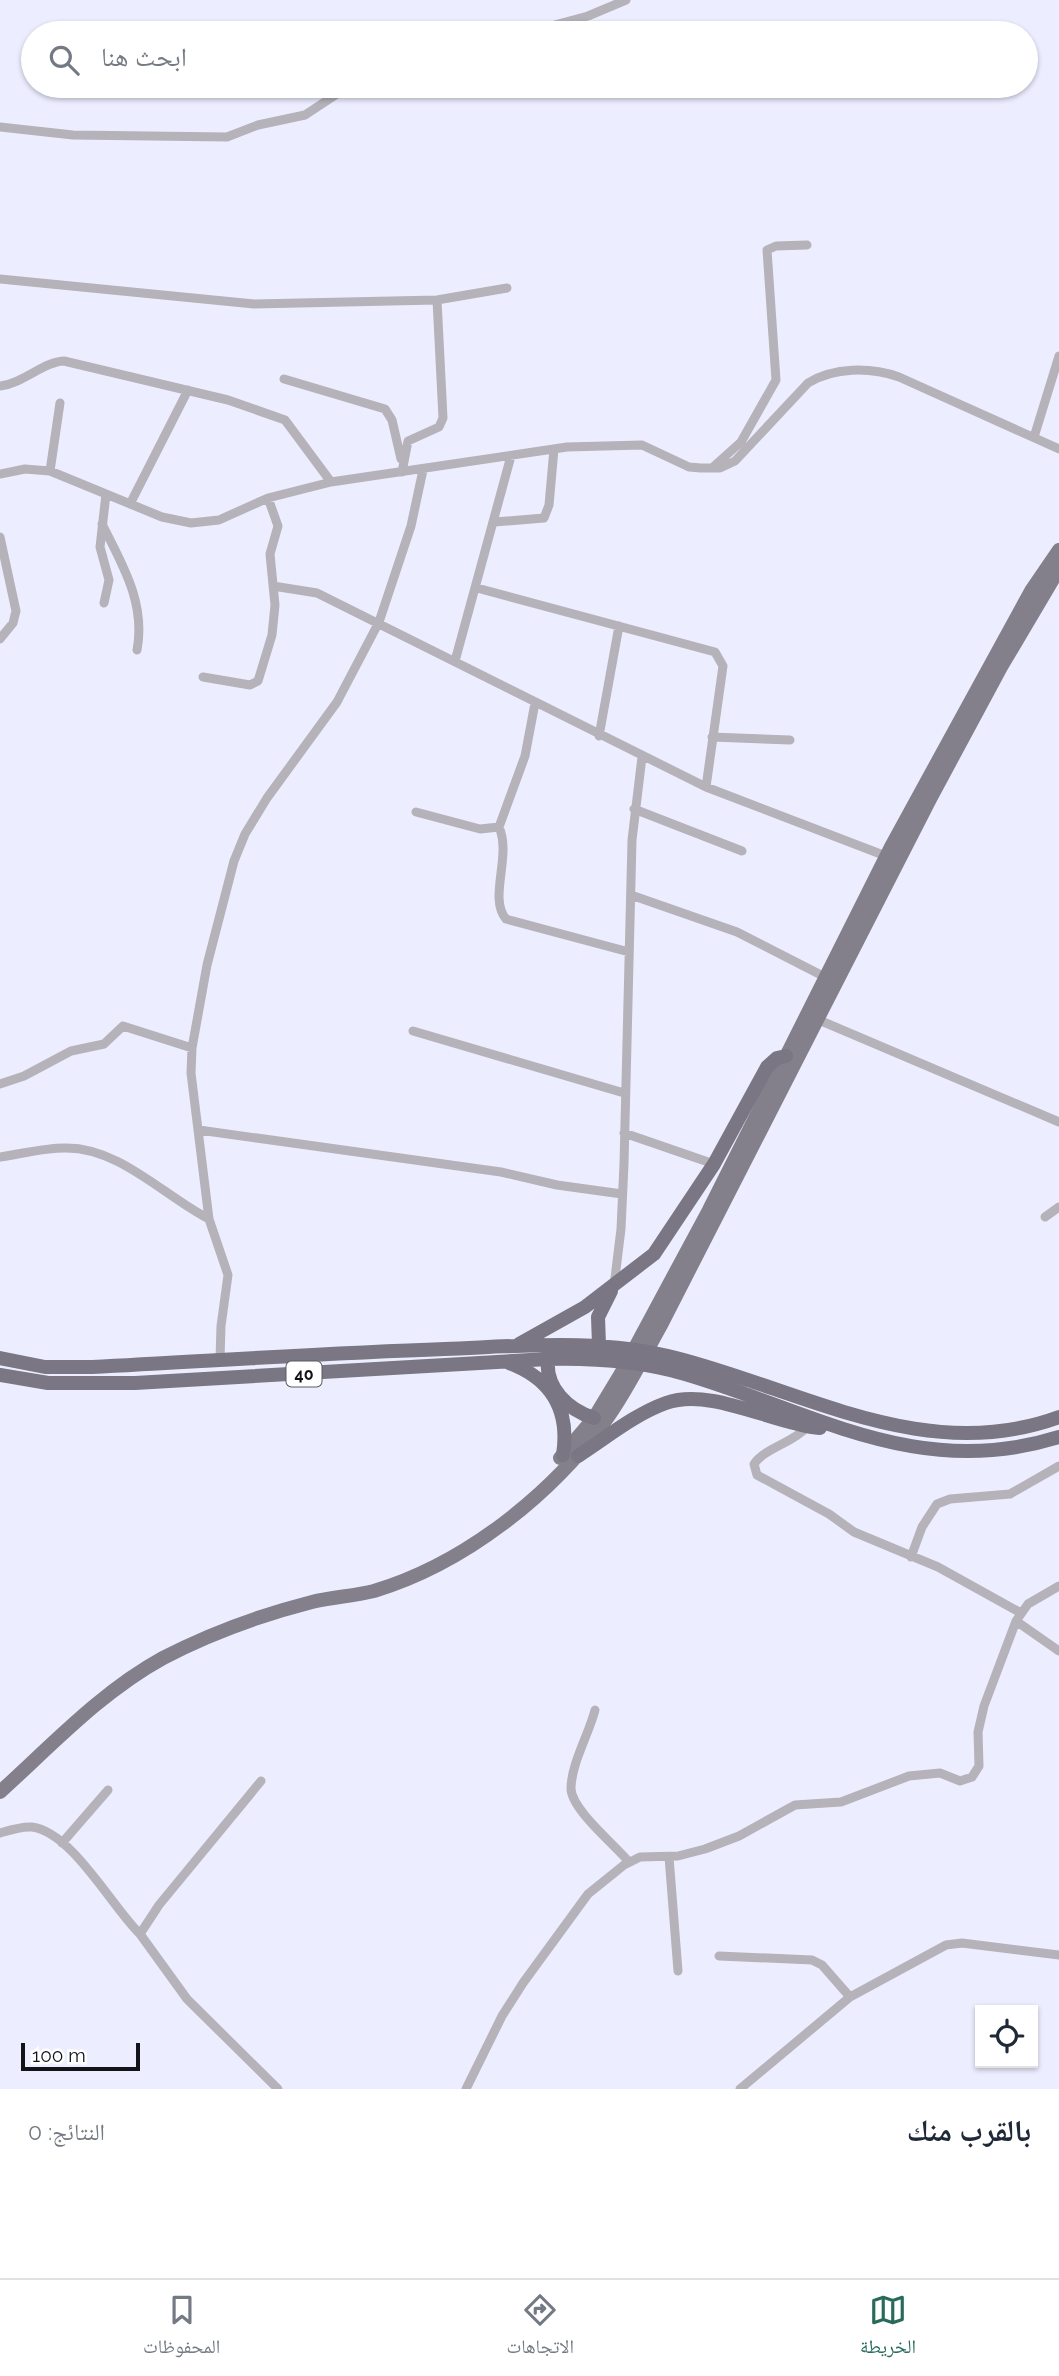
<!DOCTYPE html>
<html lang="ar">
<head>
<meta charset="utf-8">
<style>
  :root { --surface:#fff; --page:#f6f6f7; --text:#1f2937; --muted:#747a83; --line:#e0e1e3; --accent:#296b5b }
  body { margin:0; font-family:Raleway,"Noto Naskh Arabic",sans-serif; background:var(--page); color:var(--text); direction:rtl }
  .controls { position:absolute; right:21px; bottom:21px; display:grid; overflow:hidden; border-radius:0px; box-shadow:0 2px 5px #0004 }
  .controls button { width:63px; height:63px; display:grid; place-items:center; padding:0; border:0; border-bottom:2px solid var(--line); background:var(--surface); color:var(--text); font:35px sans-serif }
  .scale { position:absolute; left:21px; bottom:18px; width:119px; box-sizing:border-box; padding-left:7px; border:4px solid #121319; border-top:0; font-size:19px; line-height:24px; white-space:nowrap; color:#121319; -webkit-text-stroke:5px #fff; paint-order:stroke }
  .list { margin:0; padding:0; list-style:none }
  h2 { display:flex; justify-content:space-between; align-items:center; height:91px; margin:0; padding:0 28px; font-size:30px }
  h2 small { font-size:23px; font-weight:400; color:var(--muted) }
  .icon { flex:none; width:38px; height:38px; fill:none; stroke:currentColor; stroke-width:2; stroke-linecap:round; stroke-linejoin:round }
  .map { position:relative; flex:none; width:1059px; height:2089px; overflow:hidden; direction:ltr }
  .search { position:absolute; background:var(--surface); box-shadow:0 2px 5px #0004; left:21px; right:21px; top:21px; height:77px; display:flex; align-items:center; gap:18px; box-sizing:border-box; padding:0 24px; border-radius:38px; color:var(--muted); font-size:26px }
  .sheet { height:189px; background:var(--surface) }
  nav { display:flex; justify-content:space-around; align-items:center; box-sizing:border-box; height:98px; border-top:2px solid var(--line); background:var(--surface); font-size:19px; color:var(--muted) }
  nav a { display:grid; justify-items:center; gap:4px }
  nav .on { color:var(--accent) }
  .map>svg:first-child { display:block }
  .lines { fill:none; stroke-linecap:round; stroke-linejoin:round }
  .minor { stroke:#b5b2b9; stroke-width:9 }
  .primary { stroke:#837f8b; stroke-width:14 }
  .trunk { stroke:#7a7683; stroke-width:14 }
  .labels { text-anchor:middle; stroke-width:7; stroke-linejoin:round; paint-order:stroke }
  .shield { fill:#fff; stroke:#595a5e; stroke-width:2 }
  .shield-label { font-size:16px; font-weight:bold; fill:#121319 }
</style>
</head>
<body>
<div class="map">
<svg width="1059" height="2089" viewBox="0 0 1059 2089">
  <rect width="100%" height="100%" fill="#eceeff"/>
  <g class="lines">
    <path class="minor" d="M525,33L588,16L626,0
      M0,127L73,135L227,137L258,125L305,115L349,86
      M0,279L254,304L437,300L507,288
      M284,379L385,409L392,420L401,459
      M0,386C24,383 43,362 64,361L228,400L285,420L331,482
      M1034,437L1059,356
      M712,468L741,442L776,380L767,250L776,246L807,245
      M50,471L60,403
      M402,472L408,441L439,427L443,418L437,300
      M0,474L25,469L50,471L162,517L191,523L219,520L268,498L331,482L567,447L642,445L689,467L701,468H720L735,461L808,383C834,367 870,367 899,377L1059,449
      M130,504L188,390
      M495,522L544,518L549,505L554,449
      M102,524C122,564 146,603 137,650
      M0,537L16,611L13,623L0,639
      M273,586L317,593L706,787L891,858
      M477,588L715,652L723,666L706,787
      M104,603L109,580L100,547L106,494
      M455,661L511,456
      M203,677L250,685L258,681L272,635L275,605L270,554L278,526L268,498
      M599,736L619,626
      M712,737L790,740
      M634,809L742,851
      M416,812L480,829L499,827L525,756L535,703
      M499,827C512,856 488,898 506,919L629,952
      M631,895L737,932L825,977
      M819,1020L1059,1122
      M413,1031L624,1093
      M0,1084L24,1076L71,1051L104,1044L123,1026L192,1048
      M199,1130L501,1172L557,1185L622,1194
      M624,1133L714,1164
      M0,1157C21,1154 43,1148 65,1148C119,1147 164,1196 209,1219
      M1045,1217L1059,1207
      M614,1286L621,1229L624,1164L632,840L642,757
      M220,1359L221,1326L228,1275L209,1219L191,1073L192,1048L207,965L234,861L245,834L267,798L337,702L379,622L411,526L423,470
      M807,1427C793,1443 765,1448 754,1464L757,1475L829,1514L854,1532L938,1567L1021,1613
      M911,1557L922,1527L937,1504L950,1499L1010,1494L1059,1466
      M1016,1621L1059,1651
      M595,1710C589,1734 571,1764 571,1789C572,1810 615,1845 629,1862
      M0,1833C10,1830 22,1826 32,1827C72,1832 112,1907 140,1934L159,1905L261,1781
      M62,1843L108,1790
      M669,1857L678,1971
      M140,1934L187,1999L278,2089
      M719,1956L812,1960L822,1965L850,1997L740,2089
      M850,1997L946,1945L962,1943L1059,1955
      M466,2089L502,2016L523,1983L588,1894L624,1865L640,1857L678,1856L705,1849L739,1836L795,1805L841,1802L909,1776L940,1773L960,1781L972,1777L979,1766L978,1732L984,1706L1016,1621L1028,1604L1059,1586"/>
    <path class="primary" d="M560,1458L594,1418L623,1370L709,1210L892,845L1031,591L1059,550
      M0,1792C52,1745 101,1692 163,1658C209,1634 261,1615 312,1602C332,1597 354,1596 374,1591C464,1564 550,1496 605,1421C627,1391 643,1357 661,1325L930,799L1001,667L1059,569"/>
    <path class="trunk" d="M519,1344L585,1307L654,1254L714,1164L767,1067L777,1058L786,1056
      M599,1345L598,1317L611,1291
      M0,1358L45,1367H92C210,1361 327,1353 445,1349C522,1346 600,1338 676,1358C802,1390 926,1466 1059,1417
      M548,1359C545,1388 568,1410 594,1418
      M509,1363C552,1379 570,1410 563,1455
      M0,1375L48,1383H135L548,1359C594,1358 640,1361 685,1374C814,1412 919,1481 1059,1437
      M578,1456C606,1438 635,1414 666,1403C711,1387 774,1424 820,1428"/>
  </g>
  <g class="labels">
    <rect class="shield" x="286.5" y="1361.5" width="35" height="25" rx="5"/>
    <g class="shield-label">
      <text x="304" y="1380">40</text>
    </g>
  </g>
</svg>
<div class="controls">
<button><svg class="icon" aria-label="locate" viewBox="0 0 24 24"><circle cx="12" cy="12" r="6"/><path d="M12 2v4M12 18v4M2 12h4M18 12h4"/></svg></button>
</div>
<div class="scale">100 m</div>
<div class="search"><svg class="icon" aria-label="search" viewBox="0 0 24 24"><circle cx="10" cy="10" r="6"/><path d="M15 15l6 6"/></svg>ابحث هنا</div>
</div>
<section class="sheet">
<h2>بالقرب منك<small>النتائج: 0</small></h2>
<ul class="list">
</ul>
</section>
<nav>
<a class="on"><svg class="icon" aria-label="map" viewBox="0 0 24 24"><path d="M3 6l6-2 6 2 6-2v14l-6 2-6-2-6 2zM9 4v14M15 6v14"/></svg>الخريطة</a>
<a><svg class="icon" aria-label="directions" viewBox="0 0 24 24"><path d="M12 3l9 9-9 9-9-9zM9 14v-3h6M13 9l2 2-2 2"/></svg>الاتجاهات</a>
<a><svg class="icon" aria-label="saved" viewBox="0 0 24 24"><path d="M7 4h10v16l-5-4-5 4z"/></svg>المحفوظات</a>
</nav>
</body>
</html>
